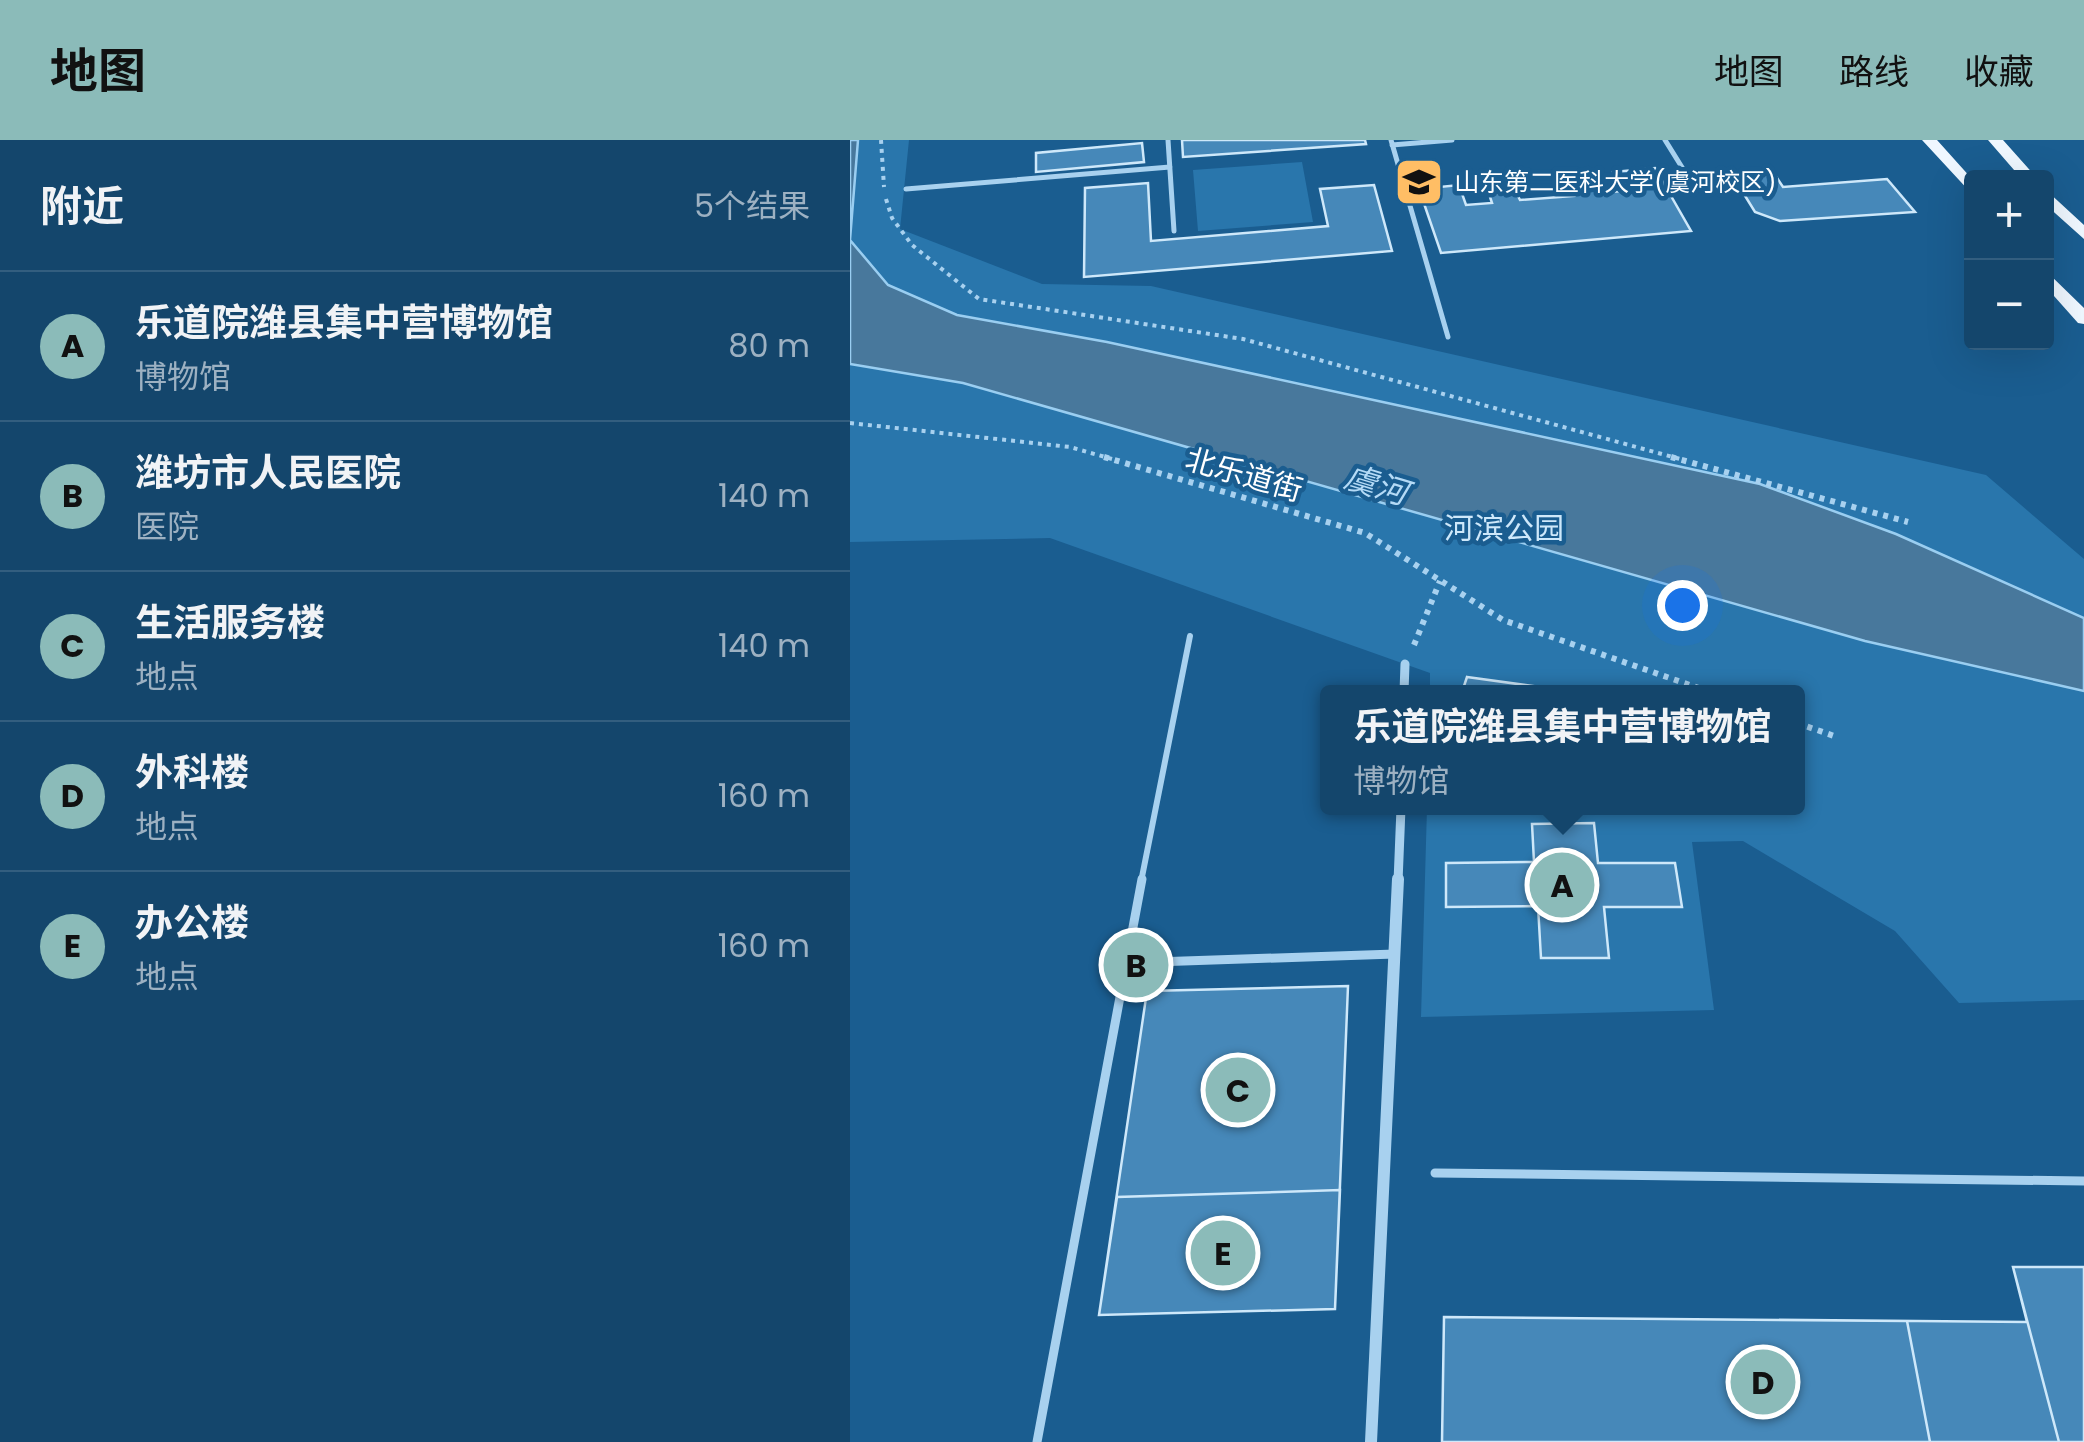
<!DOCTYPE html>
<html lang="zh">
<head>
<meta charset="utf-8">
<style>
  :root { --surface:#14466c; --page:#1d4d72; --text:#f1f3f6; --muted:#9db1c2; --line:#335e7f; --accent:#8bbbb9 }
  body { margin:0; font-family:Poppins,"Noto Sans SC",sans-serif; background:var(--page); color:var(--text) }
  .controls { position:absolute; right:30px; top:30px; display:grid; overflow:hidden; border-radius:10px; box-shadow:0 10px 40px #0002 }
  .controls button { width:90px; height:90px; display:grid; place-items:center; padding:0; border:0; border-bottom:2px solid var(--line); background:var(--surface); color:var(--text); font:50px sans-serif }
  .you { position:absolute; left:832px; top:465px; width:35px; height:35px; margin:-25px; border:8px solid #fff; border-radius:50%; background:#1a73e8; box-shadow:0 0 0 15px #1a73e833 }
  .badge { display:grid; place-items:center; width:65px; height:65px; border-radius:50%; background:var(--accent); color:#111; font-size:32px; font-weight:700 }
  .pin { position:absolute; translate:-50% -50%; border:5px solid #fff; box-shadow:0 2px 10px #0006 }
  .popup { position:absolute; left:470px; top:545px; width:485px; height:130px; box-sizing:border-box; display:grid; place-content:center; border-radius:10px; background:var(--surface); filter:drop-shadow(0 2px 8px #0005); font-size:32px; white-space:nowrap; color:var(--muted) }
  .popup b { font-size:38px; color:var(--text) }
  .popup::after { content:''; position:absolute; left:50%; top:100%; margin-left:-20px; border:20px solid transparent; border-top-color:var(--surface) }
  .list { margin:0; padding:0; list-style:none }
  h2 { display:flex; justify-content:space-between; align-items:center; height:130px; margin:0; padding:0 40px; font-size:42px }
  h2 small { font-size:32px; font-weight:400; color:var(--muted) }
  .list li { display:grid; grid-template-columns:65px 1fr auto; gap:30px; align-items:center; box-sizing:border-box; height:150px; padding:0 40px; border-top:2px solid var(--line) }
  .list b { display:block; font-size:38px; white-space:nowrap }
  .list p { margin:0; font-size:32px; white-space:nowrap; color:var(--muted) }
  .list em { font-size:32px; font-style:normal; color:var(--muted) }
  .map { position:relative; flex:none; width:1234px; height:1302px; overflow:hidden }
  header { display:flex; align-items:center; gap:60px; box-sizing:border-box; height:140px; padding:0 50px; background:var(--accent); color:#111 }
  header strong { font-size:48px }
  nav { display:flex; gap:55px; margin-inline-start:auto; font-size:35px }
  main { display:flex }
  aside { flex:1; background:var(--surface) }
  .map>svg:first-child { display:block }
  .green { fill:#2976ac }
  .water { fill:#48789c; stroke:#9acef1; stroke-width:2.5 }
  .building { fill:#4688b9; stroke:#cee8fa; stroke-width:2.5 }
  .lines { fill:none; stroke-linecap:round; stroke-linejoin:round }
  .path-far1 { stroke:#a8d1ef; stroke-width:4; stroke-dasharray:4 5; stroke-linecap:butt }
  .path { stroke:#a8d1ef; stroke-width:6; stroke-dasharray:5 6; stroke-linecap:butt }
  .service-far2 { stroke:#a8d1ef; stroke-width:5 }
  .service-far1 { stroke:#a8d1ef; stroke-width:6 }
  .service { stroke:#a8d1ef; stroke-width:9 }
  .minor-far1 { stroke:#a8d1ef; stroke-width:9 }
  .minor { stroke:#a8d1ef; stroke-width:12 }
  .primary { fill:#eff7ff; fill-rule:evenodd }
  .labels { text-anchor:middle; stroke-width:9; stroke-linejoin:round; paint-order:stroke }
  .far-poi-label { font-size:25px; fill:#fff; stroke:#1a5d90; text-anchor:start }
  .street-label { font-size:30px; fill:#fff; stroke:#1a5d90 }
  .park-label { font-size:30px; fill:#cee8fa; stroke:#1a5d90 }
  .water-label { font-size:32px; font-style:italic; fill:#b4daf6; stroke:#1a5d90 }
</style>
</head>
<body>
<header>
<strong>地图</strong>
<nav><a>地图</a><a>路线</a><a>收藏</a></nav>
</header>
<main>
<aside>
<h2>附近<small>5个结果</small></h2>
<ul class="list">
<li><span class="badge">A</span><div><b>乐道院潍县集中营博物馆</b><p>博物馆</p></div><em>80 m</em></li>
<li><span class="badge">B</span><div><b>潍坊市人民医院</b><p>医院</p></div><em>140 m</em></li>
<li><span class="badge">C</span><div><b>生活服务楼</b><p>地点</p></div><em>140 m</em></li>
<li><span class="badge">D</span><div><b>外科楼</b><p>地点</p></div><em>160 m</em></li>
<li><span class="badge">E</span><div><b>办公楼</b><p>地点</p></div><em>160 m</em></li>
</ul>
</aside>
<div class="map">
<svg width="1234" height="1302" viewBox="0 0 1234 1302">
  <rect width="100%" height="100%" fill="#1a5d90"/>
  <path class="green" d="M0,0H59L50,89L192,144L301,146L1136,335L1234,419V860L1109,863L1045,791L893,701L842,702L864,870L571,877L577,668H947V552H580V533L200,398L0,402Z
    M452,22L463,82L348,91L343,30Z"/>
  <path class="water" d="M0,0H8L0,100L38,145L107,175L257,202L910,344L1046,394L1234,478V551L1015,501L113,243L0,224Z"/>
  <path class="building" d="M332,0H515L516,4L333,17Z
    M292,3L294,22L186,32V13Z
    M805,28L841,91L591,113L569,49L609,45L616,65L642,63L639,54L666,52L670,60L724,56L720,48L747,46L751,53L773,51L763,32Z
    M925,35L933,47L1037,39L1065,72L930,81L905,72L884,38Z
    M298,43L301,101L478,86L470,49L524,45L542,111L234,137L235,48Z
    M617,537L726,552H612Z
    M744,683L748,723H825L832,767H754L759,818H691L688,766L596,767V723L684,722L682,684Z
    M498,846L485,1169L249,1175L297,851Z
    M490,1050L485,1169L249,1175L267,1057Z
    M1163,1127H1234V1302H1209Z
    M1163,1127H1234V1302H592L594,1177L1177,1182Z
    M594,1177L1057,1181L1080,1302H592Z"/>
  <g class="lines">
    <path class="path-far1" d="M31,0L34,47
      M36,59L42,78L62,105L129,159L393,199L830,319
      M0,283L220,307L262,319"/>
    <path class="path" d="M254,317L515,393L653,480L860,552
      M821,317L1058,382
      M564,505L590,441
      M947,583L984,596"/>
    <path class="service-far2" d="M318,0L324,91
      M541,0L598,197
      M815,0L838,37
      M542,5L602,0
      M56,49L320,27"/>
    <path class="service-far1" d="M291,742L340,496"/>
    <path class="service" d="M275,823L545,814
      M585,1033L1234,1041
      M187,1302L292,739"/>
    <path class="minor-far1" d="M554,552L555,524
      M548,742L551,668"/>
    <path class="minor" d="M521,1302L548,739"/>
    <path class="primary" d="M1072,0H1087L1122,39V54Z
      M1138,0H1153L1187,38H1171Z
      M1196,50L1234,85V99L1196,65Z
      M1196,131L1234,168V184L1228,183L1196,147Z"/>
  </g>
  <defs>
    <g id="university-square" transform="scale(2.5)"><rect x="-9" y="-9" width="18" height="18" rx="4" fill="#ffbe65" stroke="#1a5d90"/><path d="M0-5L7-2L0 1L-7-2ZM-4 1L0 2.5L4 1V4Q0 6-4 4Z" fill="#111"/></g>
  </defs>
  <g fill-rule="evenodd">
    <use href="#university-square" x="569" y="42"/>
  </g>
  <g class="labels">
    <g class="far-poi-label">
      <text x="604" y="51">山东第二医科大学(虞河校区)</text>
    </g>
    <g class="street-label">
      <text transform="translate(394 335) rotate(16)" y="10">北乐道街</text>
    </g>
    <g class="park-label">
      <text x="654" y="399">河滨公园</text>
    </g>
    <g class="water-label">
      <text transform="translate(526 345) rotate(17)" y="11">虞河</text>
    </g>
  </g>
</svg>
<div class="controls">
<button>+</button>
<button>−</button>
</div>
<div class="you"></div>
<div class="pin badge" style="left:712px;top:745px">A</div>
<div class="popup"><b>乐道院潍县集中营博物馆</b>博物馆</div>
<div class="pin badge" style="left:286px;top:825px">B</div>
<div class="pin badge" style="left:388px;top:950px">C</div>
<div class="pin badge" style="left:913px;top:1242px">D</div>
<div class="pin badge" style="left:373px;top:1113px">E</div>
</div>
</main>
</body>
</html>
